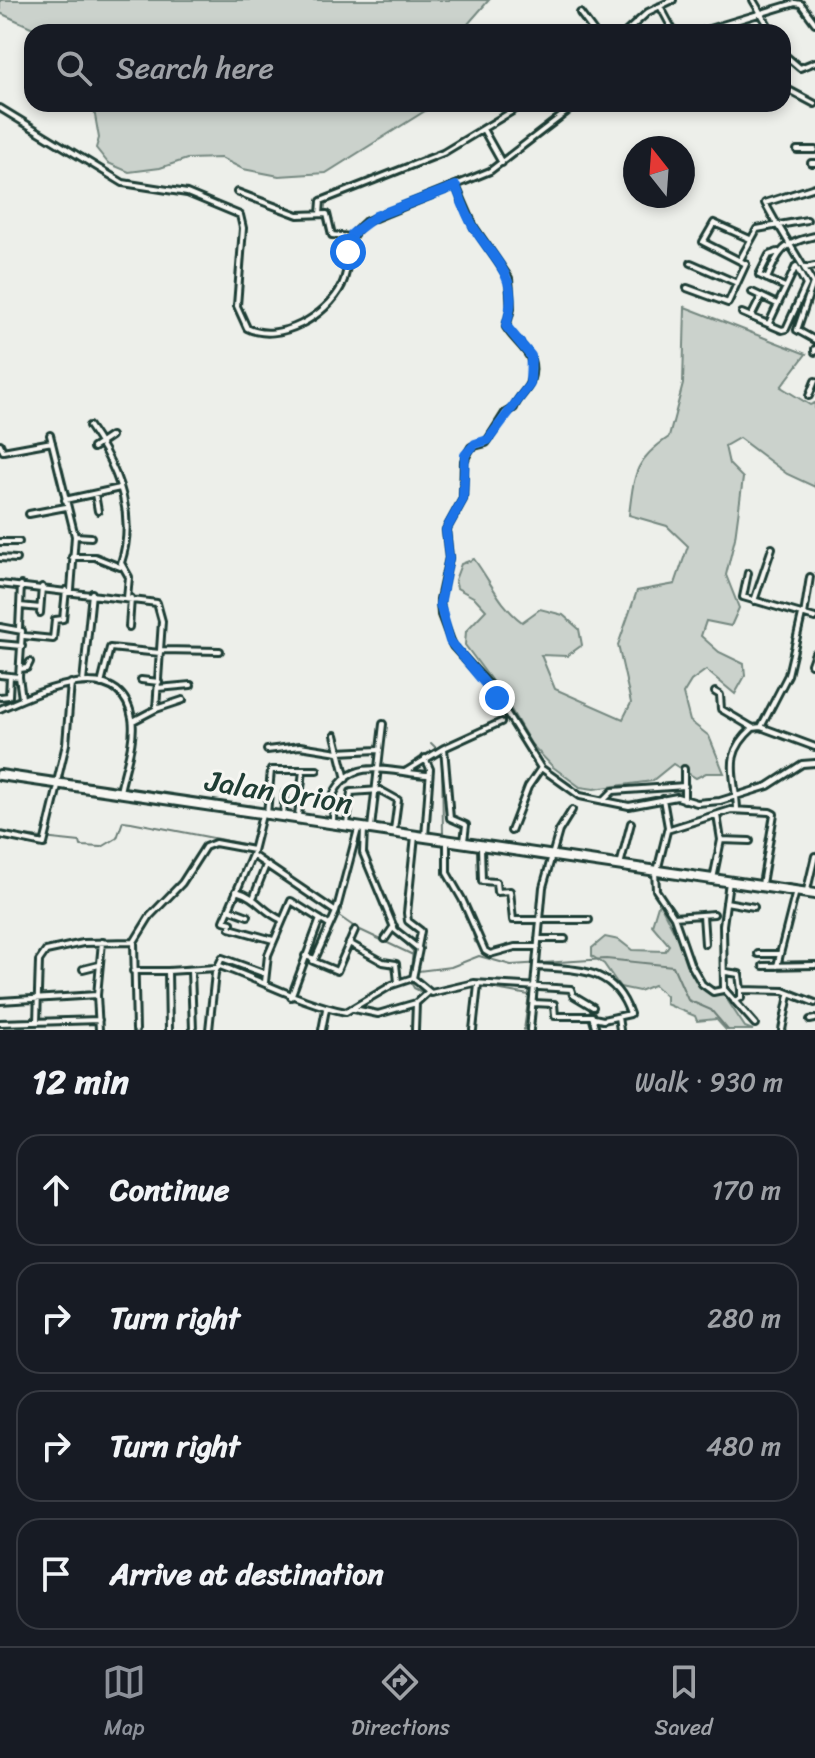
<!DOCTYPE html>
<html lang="en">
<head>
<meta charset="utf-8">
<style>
  :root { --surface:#171b24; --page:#20242c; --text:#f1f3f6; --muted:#9ea1a6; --line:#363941; --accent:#8c9099 }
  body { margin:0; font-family:Sriracha,sans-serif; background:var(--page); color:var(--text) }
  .compass { position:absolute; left:623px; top:136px; width:72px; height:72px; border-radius:50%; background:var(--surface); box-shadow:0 4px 12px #0003; rotate:343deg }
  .stop { position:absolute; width:24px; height:24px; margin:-18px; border:6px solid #1a73e8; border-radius:50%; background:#fff }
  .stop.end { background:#1a73e8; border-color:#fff; box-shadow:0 2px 8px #0008 }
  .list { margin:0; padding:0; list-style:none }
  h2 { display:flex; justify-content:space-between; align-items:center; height:104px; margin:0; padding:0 32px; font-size:34px }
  h2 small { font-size:26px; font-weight:400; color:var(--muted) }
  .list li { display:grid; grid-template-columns:52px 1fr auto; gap:24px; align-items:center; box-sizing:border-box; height:112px; margin:0 16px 16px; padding:0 16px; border:2px solid var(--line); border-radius:24px }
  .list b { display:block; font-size:30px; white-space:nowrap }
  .list em { font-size:26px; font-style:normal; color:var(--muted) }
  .icon { flex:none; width:44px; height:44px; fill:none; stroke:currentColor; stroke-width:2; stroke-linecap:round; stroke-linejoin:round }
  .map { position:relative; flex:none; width:815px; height:1030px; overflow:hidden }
  .search { position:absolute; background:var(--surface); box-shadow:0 4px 12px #0003; left:24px; right:24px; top:24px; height:88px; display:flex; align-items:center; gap:20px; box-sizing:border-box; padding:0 28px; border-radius:24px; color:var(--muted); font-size:30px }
  .sheet { height:616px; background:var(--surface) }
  nav { display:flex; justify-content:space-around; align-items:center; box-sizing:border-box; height:112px; border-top:2px solid var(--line); background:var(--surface); font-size:22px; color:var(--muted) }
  nav a { display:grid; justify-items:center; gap:4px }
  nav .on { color:var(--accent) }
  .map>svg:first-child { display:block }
  .green { fill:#cbd2cc; stroke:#758880; stroke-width:2 }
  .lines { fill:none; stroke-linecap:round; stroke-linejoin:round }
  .stream { stroke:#6c7e77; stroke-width:2 }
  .street-casing { stroke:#1f3d34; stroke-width:10 }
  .highway-casing { stroke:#1f3d34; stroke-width:14 }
  .street { stroke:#f6f6f2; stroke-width:4 }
  .highway { stroke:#f6f6f2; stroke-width:8 }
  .route { stroke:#1a73e8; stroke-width:10 }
  .labels { text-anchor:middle; stroke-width:6; stroke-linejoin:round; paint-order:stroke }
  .street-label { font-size:30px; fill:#1f3d34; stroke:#f6f6f2 }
</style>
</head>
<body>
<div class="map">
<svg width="815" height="1030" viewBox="0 0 815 1030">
  <rect width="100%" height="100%" fill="#edefea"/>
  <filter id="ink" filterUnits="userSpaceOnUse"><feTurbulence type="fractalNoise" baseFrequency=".0125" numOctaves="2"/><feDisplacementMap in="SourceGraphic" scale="16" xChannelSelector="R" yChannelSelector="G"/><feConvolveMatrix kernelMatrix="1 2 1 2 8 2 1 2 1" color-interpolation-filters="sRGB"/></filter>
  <g filter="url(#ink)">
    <path class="green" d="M0,0H489L461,32H42L0,13Z
      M93,104H436L326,173L279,176L243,169L221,158L187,159L160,168L129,172L108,163L96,148L99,138Z
      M685,307L806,354L781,387L810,405L815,403V487L787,474L739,438L725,446L729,464L743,478L735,538L726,575L739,608L731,626L706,621L701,636L719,652L744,664L745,676L735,694L706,670L691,681L683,694L690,721L709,736L724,773H706L696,778L673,764L652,781L594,789L580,787L553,767L531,744L503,696L465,645L466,631L486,610L475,598L457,588L455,580L461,564L474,559C491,582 500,606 522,622L540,609L563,615L579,629L582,645L567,656L541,655L555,689L623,719L631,703L618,645L637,591L675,584L688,546L667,526L629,515C634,475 634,460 669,437L683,384Z
      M659,902L705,991L724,995L745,1027L753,1030H726L716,1019L697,1021L695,1016L666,1004V996L654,985L639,991L620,987L604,964L592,956V948L605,937L619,940L632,950L665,951L669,945L652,925Z"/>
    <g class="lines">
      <path class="stream" d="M431,743L442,754L443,836
        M360,769L370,766
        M395,769C411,770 418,754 431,753
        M332,793L340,782
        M350,820L360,823V826
        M360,833L363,864L371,876
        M5,834L80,842L81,846L102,847L117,838L123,821L131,822L244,844C250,859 256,862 271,870
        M443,843L445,872
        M336,914L356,928L413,955
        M471,924L475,942L480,945
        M395,932L413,951L410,978
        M410,972L451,967L479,956L511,965L606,959L673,966L688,1000L711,1010L728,1030
        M410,981L414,988L432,997L467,986
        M473,985L529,995L524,1030"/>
      <g class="street-casing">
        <path id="street" d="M753,0L772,32
          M660,6L674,32
          M580,13L594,32
          M626,32L648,12L673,0
          M699,32L795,3L801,4L815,23
          M786,56L800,68L815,62
          M783,87L815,104
          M0,108L123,183L187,193L240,215L243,228L237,306L247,328C279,344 327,316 342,285C354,258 340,243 365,222L490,171L577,104
          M484,131L502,163
          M797,150H815
          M811,163H815
          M456,186L474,227L509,278L511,309L506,327C518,347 540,354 530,382C527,392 517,397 514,408L505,413L486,443L471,447L464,461L463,499L446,530L449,558L440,599L441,615L453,646L490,686L541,768L580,796L629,806L677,797L697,803L720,801L768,786L802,764L815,763
          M237,192L298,215L327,214L332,235L350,237
          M320,214L321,201L443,153L524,104
          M779,228L765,203L815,187
          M780,228L813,283L797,330L815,340
          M778,252L769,255L759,275L785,287
          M740,260L757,229L807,220
          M691,263L737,283
          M805,268L815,266
          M767,279C779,250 783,243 815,236
          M687,288L728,303L746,264L703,242L714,223L750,239
          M752,292L777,304
          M742,313L782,330L786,329L806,285L796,266L769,323
          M751,317L761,297
          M815,349V352
          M809,396L815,381
          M89,426C117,466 137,514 121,563L129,577L127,598
          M50,435L75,536L71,590
          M0,444L3,451L52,442
          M93,448L111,436
          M95,494L98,511
          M65,500L120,488
          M29,514L66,507
          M75,536L91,537
          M0,542H19
          M72,557H95L120,567
          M0,558L16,559
          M748,573L743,597L815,618
          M0,584L157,603L162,621L156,709L133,721
          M754,601L772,548
          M20,606L40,608
          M40,613L42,587
          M804,615L810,577
          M0,627L22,631L19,677
          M129,627L131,598
          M19,628L21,585
          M24,636L53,639L55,620L63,619L66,590
          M0,644L22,646
          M161,650L220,651
          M811,664L815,653
          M20,669L27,668L30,662
          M0,675L19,677L22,698
          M141,680L159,682
          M83,682L92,593
          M101,684L110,648L160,653
          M158,688L191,685
          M715,692L720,695L721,709L753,728L761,727L815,747
          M0,697L9,696L10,676
          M0,709C36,693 120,653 132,718C136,740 124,770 120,792
          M156,709L183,700
          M761,727L788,675L802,615
          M335,735L346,779
          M444,748L450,818L466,825L464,841
          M267,750L300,746L338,752L378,750
          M405,772L444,748L501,722
          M57,782L66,744L71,683
          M684,800V769
          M603,801L613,791L685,786
          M737,809C736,776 721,756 753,728
          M267,814L271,770H317
          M262,815L252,855L224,921L231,923L230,928L273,940
          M283,816L285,793
          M298,816L303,770
          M333,822L334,793C354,754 395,774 428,775
          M347,824L351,792L380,790L398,800L394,830
          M371,828L383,724
          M364,829L363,853L395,930L419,949L413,978
          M667,830L731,810L770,812L774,814L762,884
          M511,831L528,787L541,768
          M0,835L44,844L58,786
          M415,836L407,913L408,921L421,931L418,947
          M425,837L430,769L425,758
          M721,840L750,841
          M447,842V873L462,899L485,951L490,954L515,947H538
          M481,846L482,881L496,882L497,892L510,891L513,920H589
          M252,855L336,912
          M620,865L631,823
          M655,871L656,890L674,917L690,963L702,984L713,992L723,990
          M657,871L668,827L663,799
          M713,879L721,840L717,815
          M729,882L723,925L724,989L755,1024
          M807,890L815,856
          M236,891C258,897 262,912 282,920
          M254,896L266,865
          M726,902L754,907
          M229,909L248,916
          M703,915L705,944
          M674,917L714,914
          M385,939L394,926
          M538,939H565
          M349,943L383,962L396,964L398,982
          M758,954H779
          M305,956L315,959L336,912L358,829
          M313,961L337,971L355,930
          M220,966C263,981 301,1003 346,1012L392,985L413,978L431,993L474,983L571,989L573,995L593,1007
          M763,966L815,965
          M777,966L796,891
          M538,967C579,970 614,967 630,1014L603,1020L594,1018
          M83,969L99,965
          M191,970L193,1030
          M133,971H168L169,1030
          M168,971L216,968
          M726,972L739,974L741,990
          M265,982L268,955L291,901L329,925
          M97,995L102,942
          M291,997L320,919
          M0,1001L97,995L99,1030
          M734,1001L741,998V990L784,991L815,1003
          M533,1003L554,1004L555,1016H592L596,1030
          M354,1009L378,1014L416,1003
          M618,1017L620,1030
          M810,1020L815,1019
          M37,1022L39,961L46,951L83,943L133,942
          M0,1023L99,1020
          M136,1030L134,942L150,916L182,883L205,847L215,843L253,850
          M209,1030L215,973L222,958L263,973
          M322,1030L326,1009
          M415,1030L416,1003L427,993
          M473,1030L478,985
          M530,1030L543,887L559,831L572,810
          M782,1030L789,995"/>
      </g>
      <g class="highway-casing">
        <path id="highway" d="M0,775L815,894"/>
      </g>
      <use href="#street" class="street"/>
      <use href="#highway" class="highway"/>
    </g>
  </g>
  <g class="lines" filter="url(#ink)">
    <path class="route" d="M348,252L352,234L376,216L456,186C461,200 466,215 474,228C497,264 521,278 506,326L531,356L530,384L488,440L475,444L465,455L463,499L446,530L449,558L440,604L450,641L497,698"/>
  </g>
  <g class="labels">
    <g class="street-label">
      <text transform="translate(279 792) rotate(9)" y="10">Jalan Orion</text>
    </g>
  </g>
</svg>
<svg class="compass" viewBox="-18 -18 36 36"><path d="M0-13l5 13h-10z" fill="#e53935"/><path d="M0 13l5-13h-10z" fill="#9ea1a6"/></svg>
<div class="stop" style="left:348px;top:252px"></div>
<div class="stop end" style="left:497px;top:698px"></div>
<div class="search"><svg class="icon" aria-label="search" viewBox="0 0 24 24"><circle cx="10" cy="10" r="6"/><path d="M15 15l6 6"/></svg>Search here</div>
</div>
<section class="sheet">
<h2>12 min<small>Walk · 930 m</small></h2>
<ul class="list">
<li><svg class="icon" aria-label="ahead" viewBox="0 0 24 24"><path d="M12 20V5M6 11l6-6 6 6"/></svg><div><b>Continue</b></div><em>170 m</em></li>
<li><svg class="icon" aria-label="right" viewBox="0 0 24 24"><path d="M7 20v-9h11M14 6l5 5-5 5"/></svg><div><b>Turn right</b></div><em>280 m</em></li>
<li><svg class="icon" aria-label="right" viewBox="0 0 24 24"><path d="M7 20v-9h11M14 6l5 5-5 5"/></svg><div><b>Turn right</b></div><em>480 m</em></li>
<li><svg class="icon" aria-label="arrive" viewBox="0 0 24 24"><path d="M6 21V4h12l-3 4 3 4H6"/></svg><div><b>Arrive at destination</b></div></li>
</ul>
</section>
<nav>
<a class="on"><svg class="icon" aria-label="map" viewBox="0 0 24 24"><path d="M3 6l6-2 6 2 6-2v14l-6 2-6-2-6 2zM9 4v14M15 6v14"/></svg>Map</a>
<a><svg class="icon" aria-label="directions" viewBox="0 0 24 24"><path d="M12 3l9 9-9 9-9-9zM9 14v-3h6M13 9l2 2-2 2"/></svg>Directions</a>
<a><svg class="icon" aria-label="saved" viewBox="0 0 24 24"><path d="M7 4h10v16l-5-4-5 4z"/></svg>Saved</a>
</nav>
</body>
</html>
